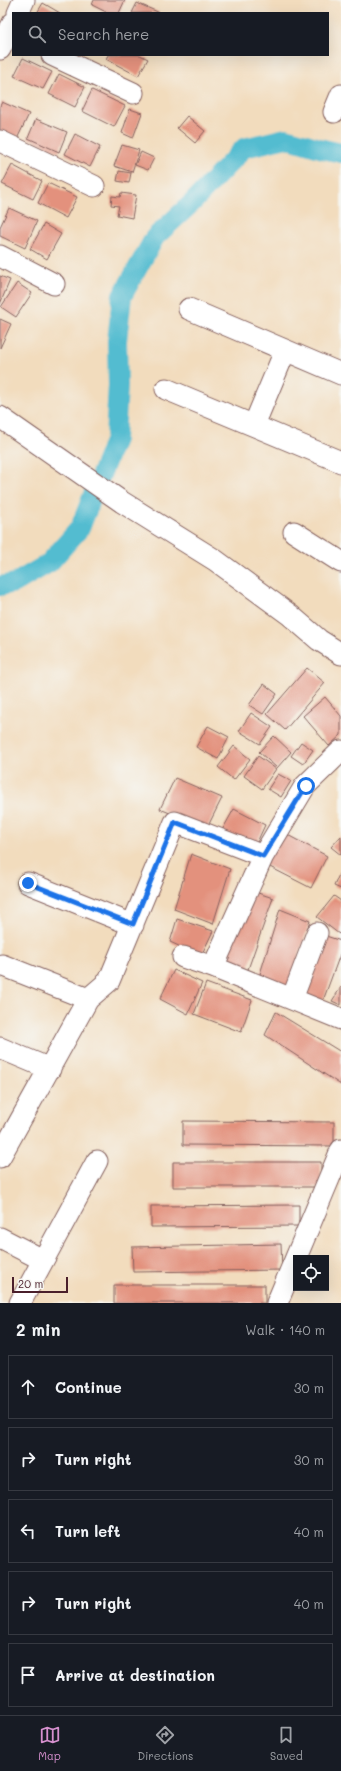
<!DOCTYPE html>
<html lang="en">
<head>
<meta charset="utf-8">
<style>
  :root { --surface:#171b24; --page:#20242c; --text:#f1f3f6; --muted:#9ea1a6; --line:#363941; --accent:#d690ce }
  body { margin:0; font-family:Mali,sans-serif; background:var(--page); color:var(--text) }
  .controls { position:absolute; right:12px; bottom:12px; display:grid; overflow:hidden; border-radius:0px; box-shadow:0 4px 16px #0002 }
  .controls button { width:36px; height:36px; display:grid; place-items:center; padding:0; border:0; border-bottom:1px solid var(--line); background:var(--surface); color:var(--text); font:20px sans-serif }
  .scale { position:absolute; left:12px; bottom:10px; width:56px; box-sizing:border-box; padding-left:4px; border:2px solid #4a1f2b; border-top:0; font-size:11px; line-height:14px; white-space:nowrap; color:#4a1f2b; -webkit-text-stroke:3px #f6f6f2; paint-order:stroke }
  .stop { position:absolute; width:12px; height:12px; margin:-9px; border:3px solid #1a73e8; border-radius:50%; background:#fff }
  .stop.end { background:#1a73e8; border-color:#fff; box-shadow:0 1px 4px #0008 }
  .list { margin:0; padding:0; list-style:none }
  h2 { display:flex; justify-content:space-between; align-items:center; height:52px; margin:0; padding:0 16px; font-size:17px }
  h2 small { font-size:13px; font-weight:400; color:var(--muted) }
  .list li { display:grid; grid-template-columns:26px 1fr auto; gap:12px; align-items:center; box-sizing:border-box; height:64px; margin:0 8px 8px; padding:0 8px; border:1px solid var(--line); border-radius:0px }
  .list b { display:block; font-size:15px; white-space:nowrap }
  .list em { font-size:13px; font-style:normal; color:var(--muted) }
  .icon { flex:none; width:22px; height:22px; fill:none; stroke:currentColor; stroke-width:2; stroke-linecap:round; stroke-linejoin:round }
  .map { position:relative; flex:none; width:341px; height:1303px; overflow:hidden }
  .search { position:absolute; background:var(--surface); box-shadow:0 4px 16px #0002; left:12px; right:12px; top:12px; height:44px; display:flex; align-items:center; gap:10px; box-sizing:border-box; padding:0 14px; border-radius:0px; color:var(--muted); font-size:15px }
  .sheet { height:412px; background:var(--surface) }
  nav { display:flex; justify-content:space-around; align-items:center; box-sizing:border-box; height:56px; border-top:1px solid var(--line); background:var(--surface); font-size:11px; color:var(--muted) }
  nav a { display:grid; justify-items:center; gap:2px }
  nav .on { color:var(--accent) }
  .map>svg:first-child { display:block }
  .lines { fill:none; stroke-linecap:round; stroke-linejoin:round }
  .canal { stroke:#53bcd0; stroke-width:20 }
  .building { fill:#e3917d }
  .minor-casing { stroke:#85615e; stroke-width:23 }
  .minor { stroke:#fff; stroke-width:21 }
  .route { stroke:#1a73e8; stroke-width:5 }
</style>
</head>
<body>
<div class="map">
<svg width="341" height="1303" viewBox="0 0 341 1303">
  <rect width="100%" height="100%" fill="#f6f6f2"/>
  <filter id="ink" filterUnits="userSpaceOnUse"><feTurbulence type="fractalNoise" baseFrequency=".025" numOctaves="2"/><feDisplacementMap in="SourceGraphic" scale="8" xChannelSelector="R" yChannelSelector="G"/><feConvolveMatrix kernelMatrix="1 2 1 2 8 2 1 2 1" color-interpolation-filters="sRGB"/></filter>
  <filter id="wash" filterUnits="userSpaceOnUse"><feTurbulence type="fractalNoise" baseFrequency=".012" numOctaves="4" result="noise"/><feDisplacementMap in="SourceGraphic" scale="16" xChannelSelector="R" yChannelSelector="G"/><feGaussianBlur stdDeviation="0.9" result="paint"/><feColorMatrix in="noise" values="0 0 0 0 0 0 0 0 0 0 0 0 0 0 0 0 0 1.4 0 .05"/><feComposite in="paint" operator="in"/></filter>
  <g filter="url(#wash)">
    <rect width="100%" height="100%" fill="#f2dcbd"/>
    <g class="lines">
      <path class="canal" d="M0,586L15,583L49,563L80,528L115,439L118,385L117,341L122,296L155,237L193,202L244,148L286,138L323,149L341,153"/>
    </g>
    <g id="blocks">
      <path class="building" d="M94,0H125L119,13H108L92,5Z
        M43,3L60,13H37Z
        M137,3L160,13H132Z
        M108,55H140L148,59L138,76L106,59Z
        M23,58L52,72L43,89L14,76Z
        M59,74L85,87L75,107L49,94Z
        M92,90L125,106L114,127L82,111Z
        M2,102L29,114L17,139L0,131V106Z
        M130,109L142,113L133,138L122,133Z
        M187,116L205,131L195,143L177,128Z
        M36,119L67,132L59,152L28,138Z
        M75,134L100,147L90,167L65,154Z
        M122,145L139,150L132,172L114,166Z
        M141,152L154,158L148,170L135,165Z
        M12,165L42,181L33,199L2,184Z
        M119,171L131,173L129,183L117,181Z
        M48,183L77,197L66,218L38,203Z
        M121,193L136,195L132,218L117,215L119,206L111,205L112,196L120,197Z
        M9,208L37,221L25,248L0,236V227Z
        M44,224L61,234L47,259L30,249Z
        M0,276L10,280L0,304Z
        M17,283L32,293L16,317L1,307Z
        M0,319L11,324L0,348Z
        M307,668L325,683L285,730L267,714Z
        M264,684L277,694L263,714L249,705Z
        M325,697L341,716V735L329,746L303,716Z
        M251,713L272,727L260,744L239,731Z
        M208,726L229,737L218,759L196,747Z
        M274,736L291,752L277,768L259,752Z
        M301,742L313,750L303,764L291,756Z
        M234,746L250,759L234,780L218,767Z
        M258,756L276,769L262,789L244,776Z
        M278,774L291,781L281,797L268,789Z
        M175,778L222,798L207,828L160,809Z
        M234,809L265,825L253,851L220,834Z
        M280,831L327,856L311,888L264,864Z
        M341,836V855L331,847Z
        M191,854L230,869L213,924L174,909Z
        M341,870V889L334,886Z
        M252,891L273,898L246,975L222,968Z
        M334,896L341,901V932L339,934L317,917Z
        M280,909L310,921L288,990L260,974Z
        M177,919L213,931L201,956L170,942Z
        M323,935L341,941V952L321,1006L302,996Z
        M174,970L202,983L188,1014L160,999Z
        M206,983L252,1000L241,1032L194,1014Z
        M341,987V1005L332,1001Z
        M276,1012L341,1052V1085L265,1035Z
        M183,1121L334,1122V1146L183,1145Z
        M173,1162H321V1187H173Z
        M299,1205V1226L151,1227V1206Z
        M281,1244L282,1270L133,1272L132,1247Z
        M114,1285H265V1303H114Z"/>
    </g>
  </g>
  <g filter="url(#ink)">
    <use href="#blocks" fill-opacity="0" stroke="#85615e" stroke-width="1"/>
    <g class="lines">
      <g class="minor-casing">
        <path id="minor" d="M18,13L24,0
          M0,49L13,23
          M52,55L133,93
          M334,112L341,95
          M0,141L94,186
          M0,256L54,284
          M189,309L341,374
          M166,389L341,462
          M0,417L122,502L215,560L290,615L319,640L341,654
          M254,425L285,351
          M294,532L341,562
          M28,883L133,925
          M183,957L213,967L341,1019
          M2,965L88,999
          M213,967L263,856L305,786L341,751
          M292,999L317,933
          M0,1048L50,1069
          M0,1157L88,999L109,981L175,822L263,856
          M0,1238L43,1260
          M20,1303L97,1161
          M277,1303L341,1150"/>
      </g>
      <use href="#minor" class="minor"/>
    </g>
  </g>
  <g class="lines" filter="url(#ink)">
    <path class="route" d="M28,883L133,924L175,822L263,856L306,786"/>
  </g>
</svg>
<div class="controls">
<button><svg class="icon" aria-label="locate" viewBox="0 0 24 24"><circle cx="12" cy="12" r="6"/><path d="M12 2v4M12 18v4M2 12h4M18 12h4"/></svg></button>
</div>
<div class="scale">20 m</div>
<div class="stop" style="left:306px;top:786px"></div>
<div class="stop end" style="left:28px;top:883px"></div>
<div class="search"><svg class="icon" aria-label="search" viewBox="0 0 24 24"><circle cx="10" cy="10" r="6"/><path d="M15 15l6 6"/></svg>Search here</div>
</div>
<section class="sheet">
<h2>2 min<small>Walk · 140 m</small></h2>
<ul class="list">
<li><svg class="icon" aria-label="ahead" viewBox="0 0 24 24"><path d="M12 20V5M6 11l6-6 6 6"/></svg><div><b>Continue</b></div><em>30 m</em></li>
<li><svg class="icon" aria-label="right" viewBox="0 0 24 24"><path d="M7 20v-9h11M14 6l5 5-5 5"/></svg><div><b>Turn right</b></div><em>30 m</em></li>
<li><svg class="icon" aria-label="left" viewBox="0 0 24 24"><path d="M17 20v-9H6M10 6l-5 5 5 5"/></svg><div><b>Turn left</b></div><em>40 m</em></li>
<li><svg class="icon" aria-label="right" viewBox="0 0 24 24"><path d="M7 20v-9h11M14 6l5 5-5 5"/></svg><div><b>Turn right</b></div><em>40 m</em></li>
<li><svg class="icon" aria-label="arrive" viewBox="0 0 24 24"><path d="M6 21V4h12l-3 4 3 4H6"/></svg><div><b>Arrive at destination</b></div></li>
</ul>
</section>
<nav>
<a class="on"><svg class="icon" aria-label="map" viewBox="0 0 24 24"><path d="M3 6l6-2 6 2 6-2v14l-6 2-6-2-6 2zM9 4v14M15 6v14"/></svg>Map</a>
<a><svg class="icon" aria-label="directions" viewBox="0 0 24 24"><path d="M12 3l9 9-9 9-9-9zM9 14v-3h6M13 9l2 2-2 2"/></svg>Directions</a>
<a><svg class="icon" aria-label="saved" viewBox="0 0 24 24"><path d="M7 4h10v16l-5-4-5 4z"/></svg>Saved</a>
</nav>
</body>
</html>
